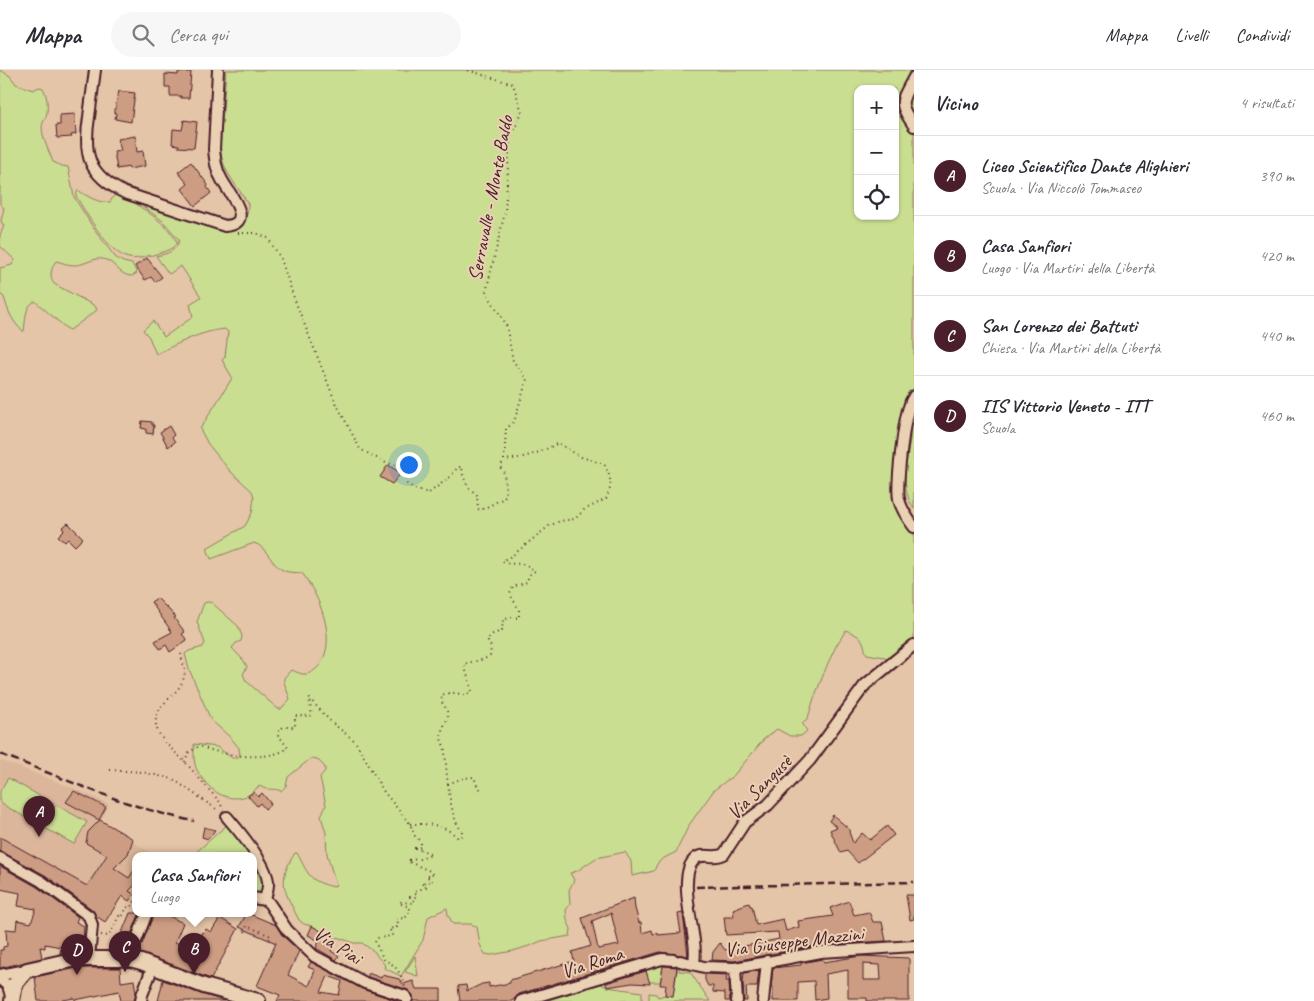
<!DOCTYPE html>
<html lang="it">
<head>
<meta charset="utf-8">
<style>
  :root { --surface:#fff; --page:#f7f7f7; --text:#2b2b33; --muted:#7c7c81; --line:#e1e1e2; --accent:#4a1f2b }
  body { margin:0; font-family:Caveat,sans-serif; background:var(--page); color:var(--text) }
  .controls { position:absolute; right:15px; top:15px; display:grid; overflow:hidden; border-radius:10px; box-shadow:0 1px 4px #0004 }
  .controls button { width:45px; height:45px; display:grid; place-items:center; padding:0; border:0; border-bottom:1px solid var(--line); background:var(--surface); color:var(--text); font:25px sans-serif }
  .you { position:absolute; left:408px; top:394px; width:18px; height:18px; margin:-12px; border:4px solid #fff; border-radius:50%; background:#1a73e8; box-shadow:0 0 0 8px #1a73e833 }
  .badge { display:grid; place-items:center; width:32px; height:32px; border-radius:50%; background:var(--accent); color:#fff; font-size:16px; font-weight:700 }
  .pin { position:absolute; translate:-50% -41px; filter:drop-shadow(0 1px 2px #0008) }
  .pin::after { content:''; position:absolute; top:26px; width:18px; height:15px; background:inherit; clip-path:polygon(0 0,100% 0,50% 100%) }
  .popup { position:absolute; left:132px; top:782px; width:125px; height:65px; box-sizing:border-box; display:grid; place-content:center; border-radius:10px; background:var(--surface); filter:drop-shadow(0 1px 4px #0005); font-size:16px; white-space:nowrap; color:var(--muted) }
  .popup b { font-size:19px; color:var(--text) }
  .popup::after { content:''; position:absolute; left:50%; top:100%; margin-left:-10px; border:10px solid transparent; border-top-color:var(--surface) }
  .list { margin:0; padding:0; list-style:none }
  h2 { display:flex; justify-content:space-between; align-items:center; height:65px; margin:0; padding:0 20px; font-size:21px }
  h2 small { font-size:16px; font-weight:400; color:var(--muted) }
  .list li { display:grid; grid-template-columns:32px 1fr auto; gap:15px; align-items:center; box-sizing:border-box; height:80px; padding:0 20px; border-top:1px solid var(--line) }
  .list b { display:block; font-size:19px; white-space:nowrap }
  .list p { margin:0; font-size:16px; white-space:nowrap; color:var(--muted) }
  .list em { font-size:16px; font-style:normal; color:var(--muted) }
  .icon { flex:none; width:28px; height:28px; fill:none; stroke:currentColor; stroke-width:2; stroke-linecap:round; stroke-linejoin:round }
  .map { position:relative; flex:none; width:914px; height:931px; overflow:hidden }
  header { display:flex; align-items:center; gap:30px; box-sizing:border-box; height:70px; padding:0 25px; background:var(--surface); border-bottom:1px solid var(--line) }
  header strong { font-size:24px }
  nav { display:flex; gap:28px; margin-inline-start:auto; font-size:18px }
  .search { width:350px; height:45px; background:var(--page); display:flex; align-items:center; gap:12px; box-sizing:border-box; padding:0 18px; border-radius:28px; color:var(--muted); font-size:19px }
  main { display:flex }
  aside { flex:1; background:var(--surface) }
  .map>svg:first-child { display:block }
  .built { fill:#dbb69a }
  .green { fill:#cade92; stroke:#8a7e5e; fill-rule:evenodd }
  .building { fill:#cd9d83; stroke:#4a1f2b; fill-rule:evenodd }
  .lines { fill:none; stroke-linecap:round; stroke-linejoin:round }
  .street-tunnel { stroke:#c6a48e; stroke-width:10; stroke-dasharray:10 5; stroke-linecap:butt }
  .street-casing { stroke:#4a1f2b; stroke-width:14 }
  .secondary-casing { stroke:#4a1f2b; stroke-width:18 }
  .path { stroke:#4a1f2b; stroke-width:2; stroke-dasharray:1 4; stroke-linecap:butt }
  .street { stroke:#ebd1b3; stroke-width:10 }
  .secondary { stroke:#ebd1b3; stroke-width:14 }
  .rail { stroke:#4a1f2b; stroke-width:2.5; stroke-dasharray:8 4; stroke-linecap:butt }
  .labels { text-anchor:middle; stroke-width:4; stroke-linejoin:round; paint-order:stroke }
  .street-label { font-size:20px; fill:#4a1f2b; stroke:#ebd1b3 }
</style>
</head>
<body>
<header>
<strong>Mappa</strong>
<div class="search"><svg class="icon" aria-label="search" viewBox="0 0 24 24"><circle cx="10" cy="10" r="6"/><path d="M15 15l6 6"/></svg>Cerca qui</div>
<nav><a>Mappa</a><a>Livelli</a><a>Condividi</a></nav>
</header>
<main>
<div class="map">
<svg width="914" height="931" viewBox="0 0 914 931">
  <rect width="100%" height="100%" fill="#e5c5a7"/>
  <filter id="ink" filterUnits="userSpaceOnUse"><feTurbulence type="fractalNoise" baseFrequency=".02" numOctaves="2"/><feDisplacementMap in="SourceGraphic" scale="10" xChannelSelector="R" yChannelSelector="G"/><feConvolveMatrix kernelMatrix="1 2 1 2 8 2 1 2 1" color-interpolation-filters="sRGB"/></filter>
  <g filter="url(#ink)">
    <path class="built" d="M0,690L73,718L109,734L101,751L133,769L132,771L153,785H135V815L129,821L134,824L130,831L122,827L105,852L0,785Z"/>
    <path class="green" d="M0,0L10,6L16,14L33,20L39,17L43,18C47,26 49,37 46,46C44,51 42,53 42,58C43,71 49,81 53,92L62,96L68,97L74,127L92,156L115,187L123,192L132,194L137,203L132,206C119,206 115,191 103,189C97,188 93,190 87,192C76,197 68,195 57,191L55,192C51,199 49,207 54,214L95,236L97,240L70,260L66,258L35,231C24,237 26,250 24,261H23C12,252 8,241 4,227L0,224V198L12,195L15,190L0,176V165L4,156L1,151L4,138L0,134Z
      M226,0H914V8L902,24L914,51V327L903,382V426L906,434L914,446V576L896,589L867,584C864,580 865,576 863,572C861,566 852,563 846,560L836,576L828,593L814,628L808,648L802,653L807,661L801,666H790L777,659L764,669L734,705L714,720L689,755L676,782L662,789L657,794L654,801L632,806L631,791L625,782L596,788L577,801L570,803L574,810L569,820L570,834L566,840L567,850L571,859L570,866L541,871L532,875L513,881L491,885L485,884L480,875L477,857L471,854H453L448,845L447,838L428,847L423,870L401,906L384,898L385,895L377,886L375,882L362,873H354L337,867L336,869L312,856L304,854L299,850C285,822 276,812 295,783H297C309,805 308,811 334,817L336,815L327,784L326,763L321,746L326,735L320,707L325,701V697L317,689L313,688L310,689L288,707L286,716L281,721C273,717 268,722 260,716C254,719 250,726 243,727C224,732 207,718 198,702C193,694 194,683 194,674L217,677L232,688H237L240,685L239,678L231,668L211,650L189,599L185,584L189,581L203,577L205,573L197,552L204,533L208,532L212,533L238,556L242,566L241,571L236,573L232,578L244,591L247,597L243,604L246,611L278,639H281L290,629L284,612V608L291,600C295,601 301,605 306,604C312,603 317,599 321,593C337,568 319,525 302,503C296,502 290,503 285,501C271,496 267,476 254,473L211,489L207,478L245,456L252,443L254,427L252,421L230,401L208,374L200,359L231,310L232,307L222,290L225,287L228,262L225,259C200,261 178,274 156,284L149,267L143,260L153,251L164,267L193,247L190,234L201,227L181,196L169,204L156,186C166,184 177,182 179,170L163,151L137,132L220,156L231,161C242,157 249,147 248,134C237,114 223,103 220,79ZM858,19H895V146H858Z
      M914,15V44L907,37L905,28Z
      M78,120C86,126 100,134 110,132L116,123L134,130C137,137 143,138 149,143C159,150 173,162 177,173C171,181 162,182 153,185C146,186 136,190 129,188C109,184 86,143 76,126Z
      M914,337V439C899,416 907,393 910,369C911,358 910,348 914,337Z
      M8,708L54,734L41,756L0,733V721Z
      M56,735L87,752L74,774L43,757Z
      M229,753L252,785H193Z
      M253,786L266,811L261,825H253Z
      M415,886L418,906L405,902Z
      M664,893L660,912H649L645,898Z
      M678,895H680L679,901L690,902L710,931H649V923L656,924L658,927L665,925L673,926Z
      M601,914L607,917L642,922V931H545Z"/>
    <path class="building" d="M178,2H191L189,28H181V26H170V17H165V4L178,5Z
      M119,21L135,23L131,52L115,49L116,43H114Z
      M75,44L76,64L71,65L72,67L57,68L56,55H60V45Z
      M184,50L197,52L194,78L178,77L179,75L172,74L173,59L182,60Z
      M135,66L137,82L143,81L145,96L129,99V97L117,99L114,82L121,81L118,69Z
      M191,92L208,115L207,117L211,123L195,136L182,119L188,114L178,102Z
      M147,188L162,207L155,212L151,207L145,210L135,196Z
      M142,351L152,352V355H154L153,364L146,363V359L141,358Z
      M169,356L174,365L172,367L175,372L168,377L160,362Z
      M388,395L401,403L392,414L380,407Z
      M68,453L83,468L75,476L68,469L65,472L58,466L64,460L62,458Z
      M157,528L176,547L174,548L185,562L182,564L187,570L170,582L166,575L160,579L155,571L172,562L151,532Z
      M74,721L106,737L99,750L66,732Z
      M254,722L258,727L262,723L271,734L265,739L260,733L257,736L248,726Z
      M833,745L850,760L849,762L853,773L862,763L870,770L887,756L894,765L858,793L847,781L841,783L830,760L837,757L829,751Z
      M100,750L133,769L128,784L114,798L129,808L135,799V815L129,821L134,824L129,831L122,826L105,852L96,846L93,840L45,805L0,781V767L87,816L107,785L86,773L88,762Z
      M204,757L215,760L208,769L202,767Z
      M0,796L37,817L78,847L76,852L84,856L83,871H79L78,880L60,884L61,877L45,874V878L40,877L42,888L0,898V880H3V877L7,876L6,859L16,860L17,850L31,853L36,839L18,836L20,823L0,819Z
      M906,825H914V849L910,850Z
      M634,828L635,838L639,853L641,852L642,863L652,860L653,864L658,863V865L681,863L678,844L683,843L688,886L660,882L519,924L512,931H460L458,916L466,915L467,921L482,914L489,913V917L510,913V910L574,891L572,882L591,876L582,848ZM611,843L619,875L598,879L592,851Z
      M849,831L854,845L869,842L873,852H882L886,871L820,875L734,891L712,890L713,882L720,873L725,880L779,869L778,862L726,865L724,847H734L733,839L749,833L750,836H752L756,855L783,849L786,861L799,857L798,851L833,846L830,838Z
      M130,843H140L129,869L130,875L134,878H137L142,874L154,843H171L169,846L183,853L175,872L193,881L202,862L203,863L206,859L211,862L220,848L238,859L211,909L143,884L132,880H115Z
      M247,843L276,855L282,865L299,881L288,905L309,916L315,900L308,897L311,892L362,919L398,931H277L280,925L257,916L276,873L239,857ZM328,906L342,911L339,925L321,922Z
      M312,856L335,869L331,881L339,886L336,890L316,878L319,871L308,865Z
      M861,886L909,888V931H867V928H848V900L826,904L827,928L815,930L814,911L798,912V931H773V917H771L773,898L801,895V893L822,889L824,892ZM863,894L880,895L881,910H863Z
      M663,896L677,897L673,926L665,925L666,915H660Z
      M77,898H120L121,912L134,910L136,922L134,931H121L119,921L75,930L74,928L58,931H38L35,907Z
      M759,900L757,917H746L747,931H744L743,912L744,903Z
      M646,901L650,914L632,913L607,917L606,913Z
      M368,903L381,908L382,905L399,909L403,914L413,911L416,919H441V931H413V925L408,920L368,907Z
      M705,904L727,905L726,911H729L730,931H725V923L713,922V916H708L705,910Z
      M163,910L201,924L225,931H158Z"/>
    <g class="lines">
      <path class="street-tunnel" d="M131,883L136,871"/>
      <g class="street-casing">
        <path id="street" d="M95,0C93,16 91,31 89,47C83,85 88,105 125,123L225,156C257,154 228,122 222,110C216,100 215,90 214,79L218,0
          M914,7C901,32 897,32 914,56
          M914,326C912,329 910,333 909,337C904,350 896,415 899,429C901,439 908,449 914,457
          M227,747C240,762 265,792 268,811C269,817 266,824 265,830
          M0,788L41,811L89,846L92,855L89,888
          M253,828L265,830L269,833L287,860L314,886L365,913L405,926L407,929
          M136,871L147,843
          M680,891L704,897L735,898L821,882L914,876
          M694,894C695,886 695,878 694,871C692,852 679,805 694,790C702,781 714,790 724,784L745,752L768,735L810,690L865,615L914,575
          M735,898L737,931
          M0,905L27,900
          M0,909L8,916L12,929
          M141,931L142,925L153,896
          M521,931L662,889L674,890
          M763,931L767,891"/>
      </g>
      <g class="secondary-casing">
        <path id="secondary" d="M130,889L141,892L204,916L258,931
          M12,931L15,914L27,900L76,889H120"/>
      </g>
      <path class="path" d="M238,163H256L268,168L281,189L294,228L335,331L360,379L386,393L401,396L407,414L417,420L429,423L450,407L458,397H462L463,405L468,417L477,425L478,439L481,440L502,429L506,425L504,403L500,397L504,390
        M181,584C182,591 186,600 184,607C180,627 149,635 157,659C163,674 177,683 187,694C198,707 209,720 220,732L223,740
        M185,692L188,683L199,676C222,685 266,693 288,678L277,663L283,657H295V646H312L309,628L331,652L355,671L384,722L410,754L415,766L421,772V777L415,778L430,783L431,785L420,789L408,790L409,792L430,801L432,804L431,806H426L433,811L421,813L426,817L414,822L417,825L416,827H410L414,831L413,833L401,832L399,833L409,837L411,841L405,848L396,849L398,851L397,857L389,859L392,863V866L377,868L375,872L384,890C396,894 401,904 405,917
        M110,700L142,702L173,709L219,741
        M448,714L463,708L474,707L477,715L482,721
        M410,754C429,754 442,753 457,767H461L463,764C462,760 459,758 457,754C448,732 447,705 445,681C445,676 441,672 441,667C442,648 456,652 441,631L442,625C445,624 448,623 451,623C460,622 464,628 472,621L464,594C473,591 482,591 490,586L491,577L487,570L493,564L502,561L503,550L512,547L519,548V540L510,524L513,517L527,512L529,505L535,501C520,488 512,498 502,491L513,485L549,456L560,451L575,449L584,440L606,429C613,415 611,407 604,394L581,387L558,373C540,383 525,388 504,390L506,359L514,352L527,309L513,291L506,254L486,222L505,142L510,69L522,42L513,14L467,0
        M135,821L133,823L135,825
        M245,862L247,856L271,866L268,872
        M101,865L109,866L119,846L122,847L127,837L130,838L135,831"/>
      <use href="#street" class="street"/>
      <use href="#secondary" class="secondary"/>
      <path class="rail" d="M0,684C64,708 127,738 194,751
        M696,817L914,812"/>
    </g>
  </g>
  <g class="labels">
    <g class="street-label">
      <text transform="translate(490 128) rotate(-79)" y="7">Serravalle - Monte Baldo</text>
      <text transform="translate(759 717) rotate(-45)" y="7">Via Sangusè</text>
      <text transform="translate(794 871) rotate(-7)" y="7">Via Giuseppe Mazzini</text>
      <text transform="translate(338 875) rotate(33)" y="7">Via Piai</text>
      <text transform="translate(592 892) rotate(-18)" y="7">Via Roma</text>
    </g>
  </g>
</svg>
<div class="controls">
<button>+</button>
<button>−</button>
<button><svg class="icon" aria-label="locate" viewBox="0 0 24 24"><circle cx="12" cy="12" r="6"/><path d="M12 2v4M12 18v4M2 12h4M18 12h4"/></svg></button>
</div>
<div class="you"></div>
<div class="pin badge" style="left:39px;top:767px">A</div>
<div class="pin badge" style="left:194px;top:904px">B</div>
<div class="popup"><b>Casa Sanfiori</b>Luogo</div>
<div class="pin badge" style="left:125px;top:902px">C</div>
<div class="pin badge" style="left:77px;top:905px">D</div>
</div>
<aside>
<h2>Vicino<small>4 risultati</small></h2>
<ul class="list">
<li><span class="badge">A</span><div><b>Liceo Scientifico Dante Alighieri</b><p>Scuola · Via Niccolò Tommaseo</p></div><em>390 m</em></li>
<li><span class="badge">B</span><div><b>Casa Sanfiori</b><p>Luogo · Via Martiri della Libertà</p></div><em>420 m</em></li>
<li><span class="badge">C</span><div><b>San Lorenzo dei Battuti</b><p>Chiesa · Via Martiri della Libertà</p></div><em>440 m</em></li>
<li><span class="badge">D</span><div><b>IIS Vittorio Veneto - ITT</b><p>Scuola</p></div><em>460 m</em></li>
</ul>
</aside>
</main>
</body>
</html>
